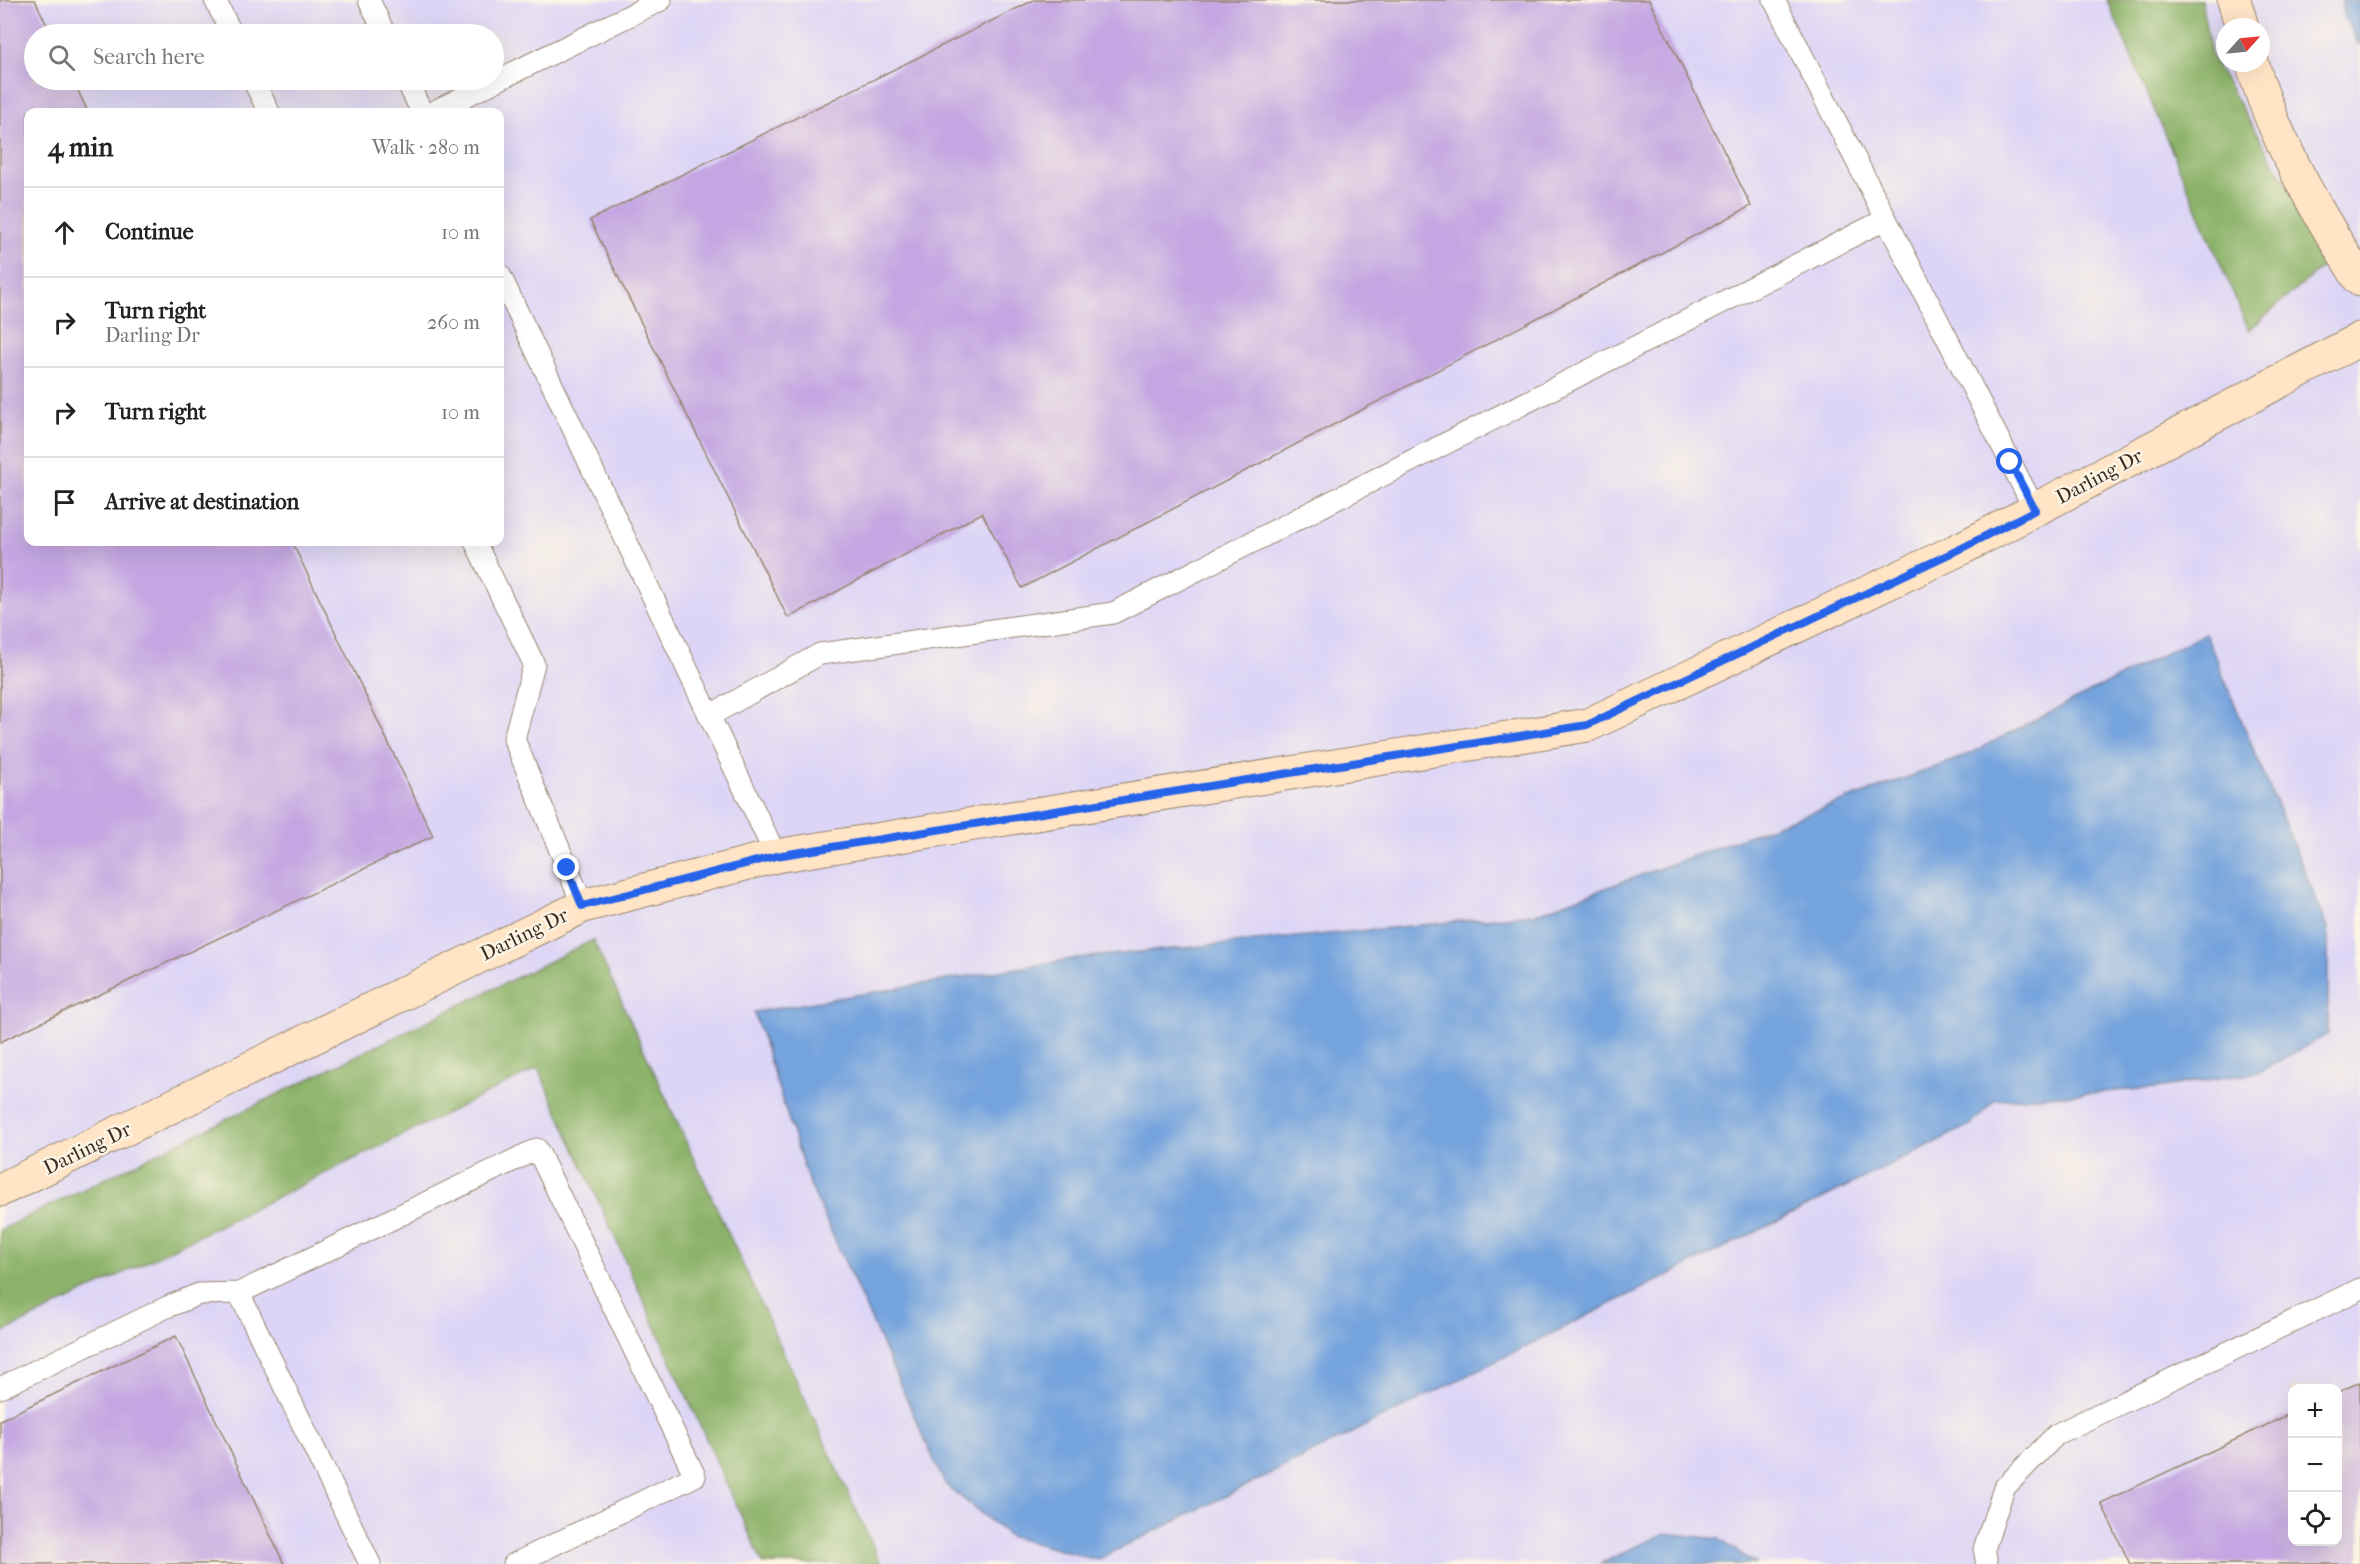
<!DOCTYPE html>
<html lang="en">
<head>
<meta charset="utf-8">
<style>
  :root { --surface:#fff; --page:#f2f2f2; --text:#222; --muted:#767676; --line:#e0e0e0 }
  body { margin:0; font-family:"IM FELL French Canon",serif; background:var(--page); color:var(--text) }
  .controls { position:absolute; right:18px; bottom:18px; display:grid; overflow:hidden; border-radius:12px; box-shadow:0 6px 24px #0002 }
  .controls button { width:54px; height:54px; display:grid; place-items:center; padding:0; border:0; border-bottom:2px solid var(--line); background:var(--surface); color:var(--text); font:30px sans-serif }
  .compass { position:absolute; left:2216px; top:18px; width:54px; height:54px; border-radius:50%; background:var(--surface); box-shadow:0 6px 24px #0002; rotate:63deg }
  .stop { position:absolute; width:18px; height:18px; margin:-14px; border:4px solid #2563eb; border-radius:50%; background:#fff }
  .stop.end { background:#2563eb; border-color:#fff; box-shadow:0 2px 6px #0008 }
  .list { margin:0; padding:0; list-style:none }
  h2 { display:flex; justify-content:space-between; align-items:center; height:78px; margin:0; padding:0 24px; font-size:26px }
  h2 small { font-size:20px; font-weight:400; color:var(--muted) }
  .list li { display:grid; grid-template-columns:39px 1fr auto; gap:18px; align-items:center; box-sizing:border-box; height:90px; padding:0 24px; border-top:2px solid var(--line) }
  .list b { display:block; font-size:22px; white-space:nowrap }
  .list p { margin:0; font-size:20px; white-space:nowrap; color:var(--muted) }
  .list em { font-size:20px; font-style:normal; color:var(--muted) }
  .icon { flex:none; width:33px; height:33px; fill:none; stroke:currentColor; stroke-width:2; stroke-linecap:round; stroke-linejoin:round }
  .map { position:relative; flex:none; width:2360px; height:1564px; overflow:hidden }
  .search { position:absolute; background:var(--surface); box-shadow:0 6px 24px #0002; left:24px; top:24px; width:480px; height:66px; display:flex; align-items:center; gap:15px; box-sizing:border-box; padding:0 21px; border-radius:33px; color:var(--muted); font-size:22px }
  .panel { position:absolute; background:var(--surface); box-shadow:0 6px 24px #0002; left:24px; top:108px; width:480px; height:438px; border-radius:12px }
  .map>svg:first-child { display:block }
  .built { fill:#ddd5f6; fill-rule:evenodd }
  .forest { fill:#8bb269; stroke:#636e44; stroke-width:1.5 }
  .water { fill:#74a3dd; stroke:#58667e; stroke-width:1.5 }
  .building { fill:#c4a7e2 }
  .lines { fill:none; stroke-linecap:round; stroke-linejoin:round }
  .lane-casing { stroke:#968570; stroke-width:23 }
  .secondary-casing { stroke:#968570; stroke-width:35 }
  .lane { stroke:#fff; stroke-width:21 }
  .secondary { stroke:#ffe4c6; stroke-width:33 }
  .route { stroke:#2563eb; stroke-width:8 }
  .labels { text-anchor:middle; stroke-width:5; stroke-linejoin:round; paint-order:stroke }
  .street-label { font-size:20px; fill:#3b2a1e; stroke:#fcf5e5 }
</style>
</head>
<body>
<div class="map">
<svg width="2360" height="1564" viewBox="0 0 2360 1564">
  <rect width="100%" height="100%" fill="#fcf5e5"/>
  <filter id="ink" filterUnits="userSpaceOnUse"><feTurbulence type="fractalNoise" baseFrequency=".0167" numOctaves="2"/><feDisplacementMap in="SourceGraphic" scale="12" xChannelSelector="R" yChannelSelector="G"/><feConvolveMatrix kernelMatrix="1 2 1 2 8 2 1 2 1" color-interpolation-filters="sRGB"/></filter>
  <filter id="wash" filterUnits="userSpaceOnUse"><feTurbulence type="fractalNoise" baseFrequency=".008" numOctaves="4" result="noise"/><feDisplacementMap in="SourceGraphic" scale="24" xChannelSelector="R" yChannelSelector="G"/><feGaussianBlur stdDeviation="1.35" result="paint"/><feColorMatrix in="noise" values="0 0 0 0 0 0 0 0 0 0 0 0 0 0 0 0 0 1.4 0 .05"/><feComposite in="paint" operator="in"/></filter>
  <g filter="url(#wash)">
    <rect width="100%" height="100%" fill="#f2e0c2"/>
    <path class="built" d="M0,0H2360V1564H870L593,940L0,1254ZM2225,27H2261V63H2225ZM34,34H494V80H34ZM28,112H500V542H28ZM2292,1388H2338V1542H2292Z
      M591,970L866,1564H0V1258Z"/>
    <path class="forest" d="M2107,0H2201L2212,58L2331,259L2249,330Z
      M593,940L881,1564H763L538,1068L0,1334V1230Z"/>
    <path class="water" d="M2341,0H2360V46L2345,18Z
      M2205,633L2328,928V1034L2259,1072L2155,1088L1995,1100L1972,1124L1097,1560L1009,1536L945,1484L808,1180L754,1012L1078,958L1535,914L1963,757Z
      M1665,1533L1719,1539L1756,1564H1600Z"/>
    <g id="blocks">
      <path class="building" d="M0,0H35L51,34H34V80H73L88,112H28V542H292L433,836L0,1042Z
        M1034,0H1649L1751,206L1022,588L982,513L788,618L590,220Z
        M176,1336L284,1564H0V1420Z
        M2360,1382V1564H2130L2101,1503L2292,1413V1542H2338V1392Z"/>
    </g>
  </g>
  <g filter="url(#ink)">
    <use href="#blocks" fill-opacity="0" stroke="#968570" stroke-width="1.5"/>
    <g class="lines">
      <g class="lane-casing">
        <path id="lane" d="M215,0L232,34
          M369,0L385,34
          M1774,0L2035,510
          M253,80L269,112
          M406,80L422,112
          M433,112L661,0
          M500,275L776,856
          M475,542L534,664L514,739L583,906
          M709,716L820,654L1113,613L1886,219
          M239,1293L370,1564
          M0,1388L167,1307L199,1294L239,1293L537,1149L695,1476L514,1564
          M1987,1564L1984,1549L2004,1488L2057,1434L2360,1289"/>
      </g>
      <g class="secondary-casing">
        <path id="secondary" d="M2234,0L2242,27
          M2252,63C2275,141 2317,212 2360,280
          M0,1190L583,906L776,856L1588,725L1964,547L2360,339"/>
      </g>
      <use href="#lane" class="lane"/>
      <use href="#secondary" class="secondary"/>
    </g>
  </g>
  <g class="lines" filter="url(#ink)">
    <path class="route" d="M567,868L582,906L776,856L1587,725L1964,547L2035,510L2010,462"/>
  </g>
  <g class="labels">
    <g class="street-label">
      <text transform="translate(2099 476) rotate(-28)" y="7">Darling Dr</text>
      <text transform="translate(524 934) rotate(-26)" y="7">Darling Dr</text>
      <text transform="translate(87 1148) rotate(-26)" y="7">Darling Dr</text>
    </g>
  </g>
</svg>
<div class="controls">
<button>+</button>
<button>−</button>
<button><svg class="icon" aria-label="locate" viewBox="0 0 24 24"><circle cx="12" cy="12" r="6"/><path d="M12 2v4M12 18v4M2 12h4M18 12h4"/></svg></button>
</div>
<svg class="compass" viewBox="-18 -18 36 36"><path d="M0-13l5 13h-10z" fill="#e53935"/><path d="M0 13l5-13h-10z" fill="#767676"/></svg>
<div class="stop" style="left:2010px;top:462px"></div>
<div class="stop end" style="left:567px;top:868px"></div>
<div class="search"><svg class="icon" aria-label="search" viewBox="0 0 24 24"><circle cx="10" cy="10" r="6"/><path d="M15 15l6 6"/></svg>Search here</div>
<section class="panel">
<h2>4 min<small>Walk · 280 m</small></h2>
<ul class="list">
<li><svg class="icon" aria-label="ahead" viewBox="0 0 24 24"><path d="M12 20V5M6 11l6-6 6 6"/></svg><div><b>Continue</b></div><em>10 m</em></li>
<li><svg class="icon" aria-label="right" viewBox="0 0 24 24"><path d="M7 20v-9h11M14 6l5 5-5 5"/></svg><div><b>Turn right</b><p>Darling Dr</p></div><em>260 m</em></li>
<li><svg class="icon" aria-label="right" viewBox="0 0 24 24"><path d="M7 20v-9h11M14 6l5 5-5 5"/></svg><div><b>Turn right</b></div><em>10 m</em></li>
<li><svg class="icon" aria-label="arrive" viewBox="0 0 24 24"><path d="M6 21V4h12l-3 4 3 4H6"/></svg><div><b>Arrive at destination</b></div></li>
</ul>
</section>
</div>
</body>
</html>
